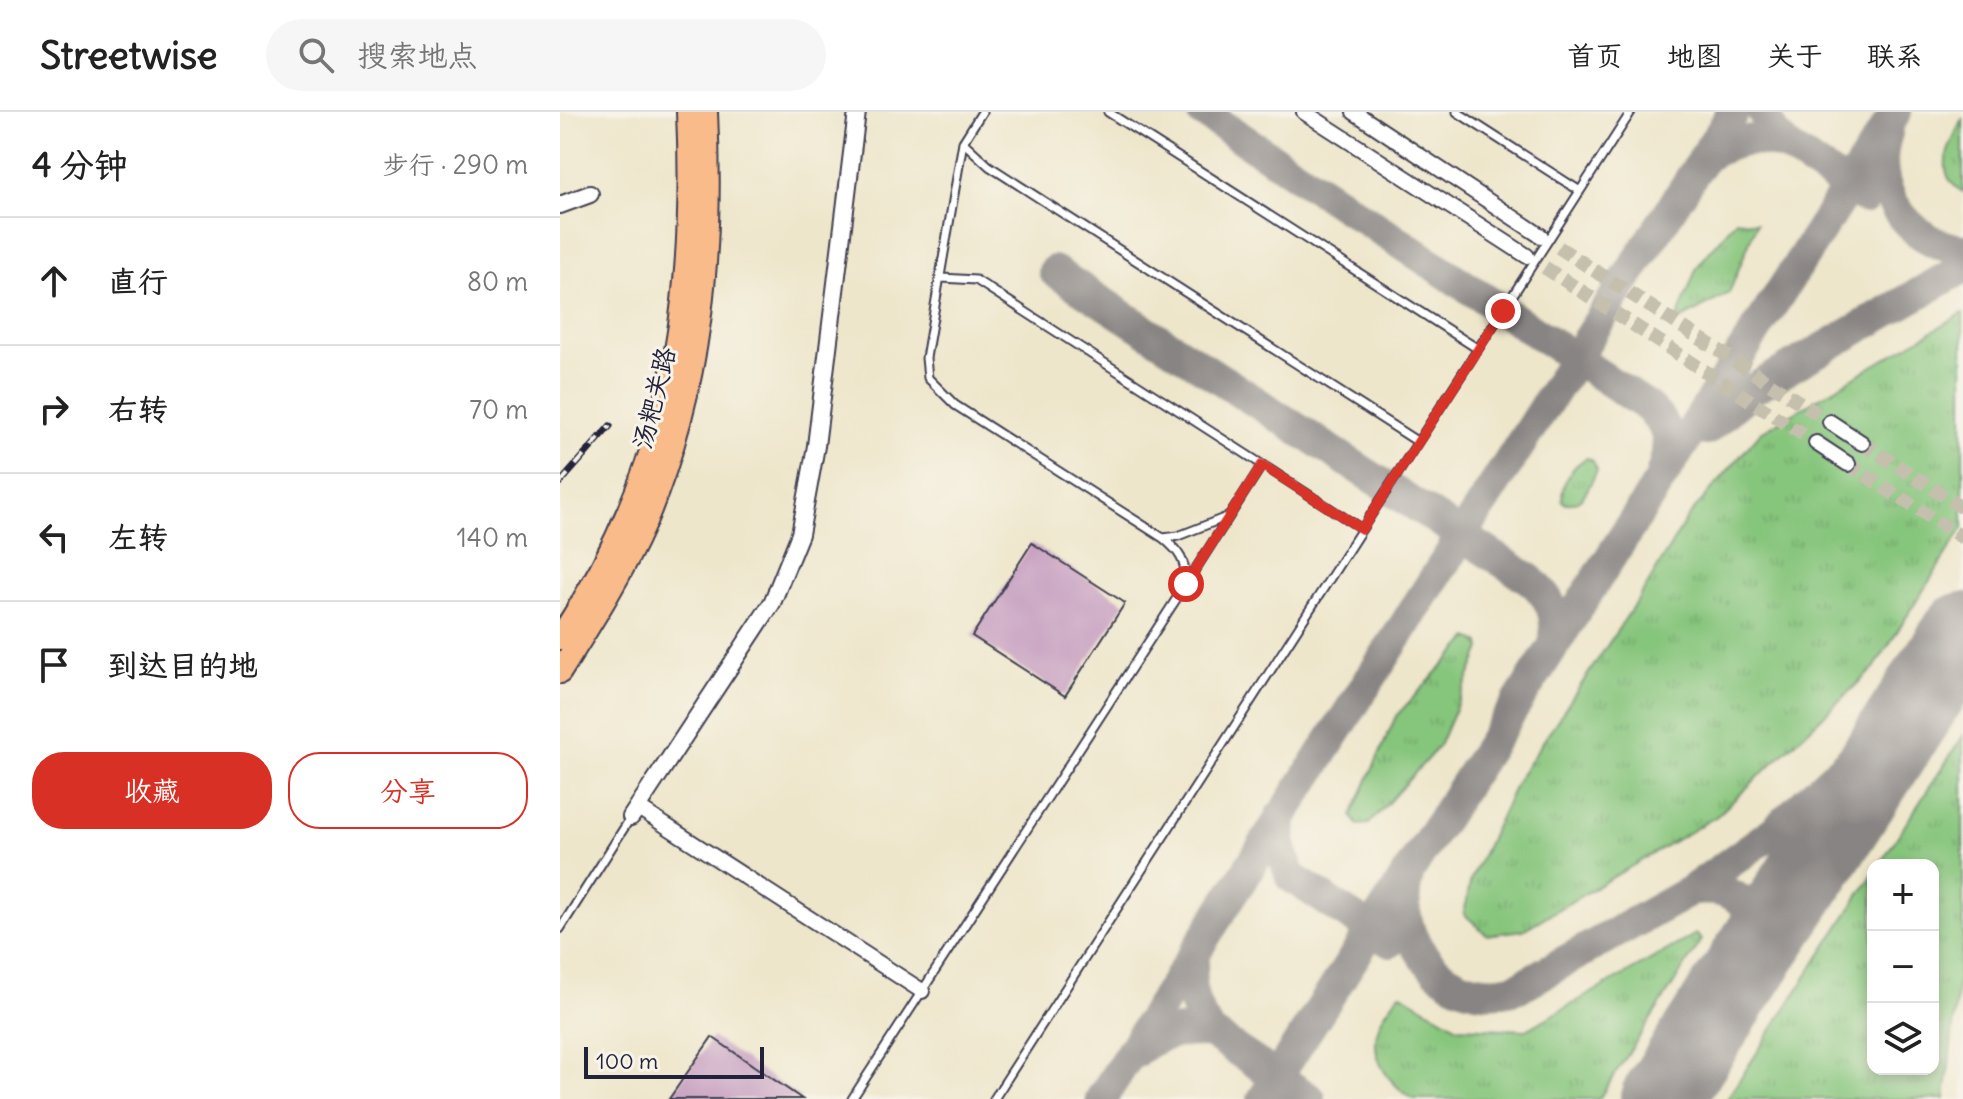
<!DOCTYPE html>
<html lang="zh">
<head>
<meta charset="utf-8">
<style>
  :root { --surface:#fff; --page:#f6f6f6; --text:#222; --muted:#767676; --line:#e0e0e0; --accent:#d93025 }
  body { margin:0; font-family:Delius,"LXGW WenKai TC",sans-serif; background:var(--page); color:var(--text) }
  .controls { position:absolute; right:24px; bottom:24px; display:grid; overflow:hidden; border-radius:16px; box-shadow:0 4px 12px #0003 }
  .controls button { width:72px; height:72px; display:grid; place-items:center; padding:0; border:0; border-bottom:2px solid var(--line); background:var(--surface); color:var(--text); font:40px sans-serif }
  .scale { position:absolute; left:24px; bottom:20px; width:180px; box-sizing:border-box; padding-left:8px; border:4px solid #22223b; border-top:0; font-size:22px; line-height:28px; white-space:nowrap; color:#22223b; -webkit-text-stroke:6px #f7f3e8; paint-order:stroke }
  .stop { position:absolute; width:24px; height:24px; margin:-18px; border:6px solid #d93025; border-radius:50%; background:#fff }
  .stop.end { background:#d93025; border-color:#fff; box-shadow:0 2px 8px #0008 }
  .list { margin:0; padding:0; list-style:none }
  h2 { display:flex; justify-content:space-between; align-items:center; height:104px; margin:0; padding:0 32px; font-size:34px }
  h2 small { font-size:26px; font-weight:400; color:var(--muted) }
  .list li { display:grid; grid-template-columns:52px 1fr auto; gap:24px; align-items:center; box-sizing:border-box; height:128px; padding:0 32px; border-top:2px solid var(--line) }
  .list b { display:block; font-size:30px; white-space:nowrap }
  .list em { font-size:26px; font-style:normal; color:var(--muted) }
  .actions { display:flex; gap:16px; padding:24px 32px }
  .actions a { flex:1; padding:18px 0; border:2px solid var(--accent); border-radius:32px; text-align:center; font-size:28px; color:var(--accent) }
  .actions .main { background:var(--accent); color:#fff }
  .icon { flex:none; width:44px; height:44px; fill:none; stroke:currentColor; stroke-width:2; stroke-linecap:round; stroke-linejoin:round }
  .map { position:relative; flex:none; width:1403px; height:987px; overflow:hidden }
  header { display:flex; align-items:center; gap:48px; box-sizing:border-box; height:112px; padding:0 40px; background:var(--surface); border-bottom:2px solid var(--line) }
  header strong { font-size:38px }
  nav { display:flex; gap:44px; margin-inline-start:auto; font-size:28px }
  .search { width:560px; height:72px; background:var(--page); display:flex; align-items:center; gap:20px; box-sizing:border-box; padding:0 28px; border-radius:44px; color:var(--muted); font-size:30px }
  main { display:flex }
  aside { flex:1; background:var(--surface) }
  .map>svg:first-child { display:block }
  .grass { fill:url(#grass-tufts); stroke:#54745c; stroke-width:2 }
  .lines { fill:none; stroke-linecap:round; stroke-linejoin:round }
  .taxiway { stroke:#888483; stroke-width:32 }
  .runway { stroke:#888483; stroke-width:82 }
  .building { fill:#c399be }
  .minor-tunnel { stroke:#c5bfae; stroke-width:14; stroke-dasharray:14 7; stroke-linecap:butt }
  .service-casing { stroke:#413f51; stroke-width:11 }
  .minor-casing { stroke:#413f51; stroke-width:18 }
  .tertiary-casing { stroke:#413f51; stroke-width:20 }
  .trunk-casing { stroke:#413f51; stroke-width:26 }
  .service { stroke:#fff; stroke-width:7 }
  .minor { stroke:#fff; stroke-width:14 }
  .tertiary { stroke:#fff; stroke-width:16 }
  .trunk { stroke:#fabb8b; stroke-width:22 }
  .rail-casing { stroke:#22223b; stroke-width:7 }
  .rail { stroke:#f7f3e8; stroke-width:4; stroke-dasharray:12; stroke-linecap:butt }
  .route { stroke:#d93025; stroke-width:10 }
  .labels { text-anchor:middle; stroke-width:6; stroke-linejoin:round; paint-order:stroke }
  .street-label { font-size:26px; fill:#22223b; stroke:#f7f3e8 }
</style>
</head>
<body>
<header>
<strong>Streetwise</strong>
<div class="search"><svg class="icon" aria-label="search" viewBox="0 0 24 24"><circle cx="10" cy="10" r="6"/><path d="M15 15l6 6"/></svg>搜索地点</div>
<nav><a>首页</a><a>地图</a><a>关于</a><a>联系</a></nav>
</header>
<main>
<aside>
<h2>4 分钟<small>步行 · 290 m</small></h2>
<ul class="list">
<li><svg class="icon" aria-label="ahead" viewBox="0 0 24 24"><path d="M12 20V5M6 11l6-6 6 6"/></svg><div><b>直行</b></div><em>80 m</em></li>
<li><svg class="icon" aria-label="right" viewBox="0 0 24 24"><path d="M7 20v-9h11M14 6l5 5-5 5"/></svg><div><b>右转</b></div><em>70 m</em></li>
<li><svg class="icon" aria-label="left" viewBox="0 0 24 24"><path d="M17 20v-9H6M10 6l-5 5 5 5"/></svg><div><b>左转</b></div><em>140 m</em></li>
<li><svg class="icon" aria-label="arrive" viewBox="0 0 24 24"><path d="M6 21V4h12l-3 4 3 4H6"/></svg><div><b>到达目的地</b></div></li>
</ul>
<div class="actions"><a class="main">收藏</a><a>分享</a></div>
</aside>
<div class="map">
<svg width="1403" height="987" viewBox="0 0 1403 987">
  <defs>
    <pattern id="grass-tufts" width="24" height="20" patternUnits="userSpaceOnUse" patternTransform="scale(2)"><rect width="24" height="20" fill="#86c57c"/><path d="M3 7l-1-3M5 7V3M7 7l1-3M15 17l-1-3M17 17v-4M19 17l1-3" fill="none" stroke="#73a96c"/></pattern>
  </defs>
  <rect width="100%" height="100%" fill="#f7f3e8"/>
  <filter id="ink" filterUnits="userSpaceOnUse"><feTurbulence type="fractalNoise" baseFrequency=".0125" numOctaves="2"/><feDisplacementMap in="SourceGraphic" scale="16" xChannelSelector="R" yChannelSelector="G"/><feConvolveMatrix kernelMatrix="1 2 1 2 8 2 1 2 1" color-interpolation-filters="sRGB"/></filter>
  <filter id="wash" filterUnits="userSpaceOnUse"><feTurbulence type="fractalNoise" baseFrequency=".006" numOctaves="4" result="noise"/><feDisplacementMap in="SourceGraphic" scale="32" xChannelSelector="R" yChannelSelector="G"/><feGaussianBlur stdDeviation="1.8" result="paint"/><feColorMatrix in="noise" values="0 0 0 0 0 0 0 0 0 0 0 0 0 0 0 0 0 1.4 0 .05"/><feComposite in="paint" operator="in"/></filter>
  <g filter="url(#wash)">
    <rect width="100%" height="100%" fill="#eee6cb"/>
    <path class="grass" d="M1403,6V80C1371,62 1391,30 1403,6Z
      M1176,108L1197,111L1169,181L1116,210L1137,155Z
      M1403,201V416L1314,556L1157,704L963,818L927,823L904,802L911,767L958,667L1083,480L1127,406L1201,320Z
      M1027,346L1033,349L1037,358C1030,373 1022,397 1003,390C999,374 1012,353 1027,346Z
      M909,526L920,531L921,537L879,634L809,712L798,713L792,704L836,604Z
      M1403,624V825L1385,987H1167L1313,762V957H1373V753H1319Z
      M1136,822L1142,828L1039,987H853C828,971 808,945 819,913C822,902 834,890 840,881L898,915L966,918Z"/>
    <g class="lines">
      <path class="taxiway" d="M642,0L1084,292C1108,311 1113,330 1102,360
        M1327,21C1308,76 1347,131 1403,138
        M1227,35L1305,86
        M1143,46C1171,29 1196,22 1227,35L1214,22L1203,0
        M494,159L969,467C992,485 998,504 994,533
        M1146,318L1193,277L1403,156
        M721,704L720,734L731,765L830,830
        M848,763C829,829 890,898 959,875L1132,778L1214,719L1335,606L1381,555
        M1132,778C1185,773 1198,799 1191,848
        M651,921L750,987
        M574,941C596,921 622,916 651,921C632,896 627,875 634,845
        M541,987L1173,0
        M703,987L1336,0"/>
      <path class="runway" d="M1101,987L1403,521"/>
    </g>
    <g id="blocks">
      <path class="building" d="M472,431L565,491L505,584L412,524Z
        M152,925L242,987H109Z"/>
    </g>
  </g>
  <g filter="url(#ink)">
    <use href="#blocks" fill-opacity="0" stroke="#413f51" stroke-width="2"/>
    <g class="lines">
      <path class="minor-tunnel" d="M981,124L1270,310
        M967,144L1256,331
        M1302,331L1403,396
        M1288,352L1403,426"/>
      <g class="service-casing">
        <path id="service" d="M548,0L918,237
          M897,0L1020,79
          M403,30L429,54L858,330
          M382,166L416,168L802,417
          M603,426L618,424L669,404
          M628,469L702,353
          M0,817L71,705
          M292,987L626,472C626,449 620,440 603,426L395,293L368,266L366,246L403,30L422,0
          M434,987L1071,0"/>
      </g>
      <g class="minor-casing">
        <path id="minor" d="M744,0L967,144
          M794,0L981,124
          M1270,310L1302,331
          M1256,331L1288,352
          M77,695L362,879"/>
      </g>
      <g class="tertiary-casing">
        <path id="tertiary" d="M0,93L30,82
          M71,705L212,491L240,422L256,334L297,0"/>
      </g>
      <g class="trunk-casing">
        <path id="trunk" d="M0,526C111,358 137,196 128,0
          M0,560C30,512 61,464 84,412C141,279 153,143 146,0"/>
      </g>
      <use href="#service" class="service"/>
      <use href="#minor" class="minor"/>
      <use href="#tertiary" class="tertiary"/>
      <use href="#trunk" class="trunk"/>
      <g class="rail-casing">
        <path id="rail" d="M0,371L50,314"/>
      </g>
      <use href="#rail" class="rail"/>
    </g>
  </g>
  <g class="lines" filter="url(#ink)">
    <path class="route" d="M626,472L702,353L802,417L943,199"/>
  </g>
  <g class="labels">
    <g class="street-label">
      <text transform="translate(94 286) rotate(-76)" y="9">汤粑关路</text>
    </g>
  </g>
</svg>
<div class="controls">
<button>+</button>
<button>−</button>
<button><svg class="icon" aria-label="layers" viewBox="0 0 24 24"><path d="M12 4l9 5-9 5-9-5zM3 14l9 5 9-5"/></svg></button>
</div>
<div class="scale">100 m</div>
<div class="stop" style="left:626px;top:472px"></div>
<div class="stop end" style="left:943px;top:199px"></div>
</div>
</main>
</body>
</html>
